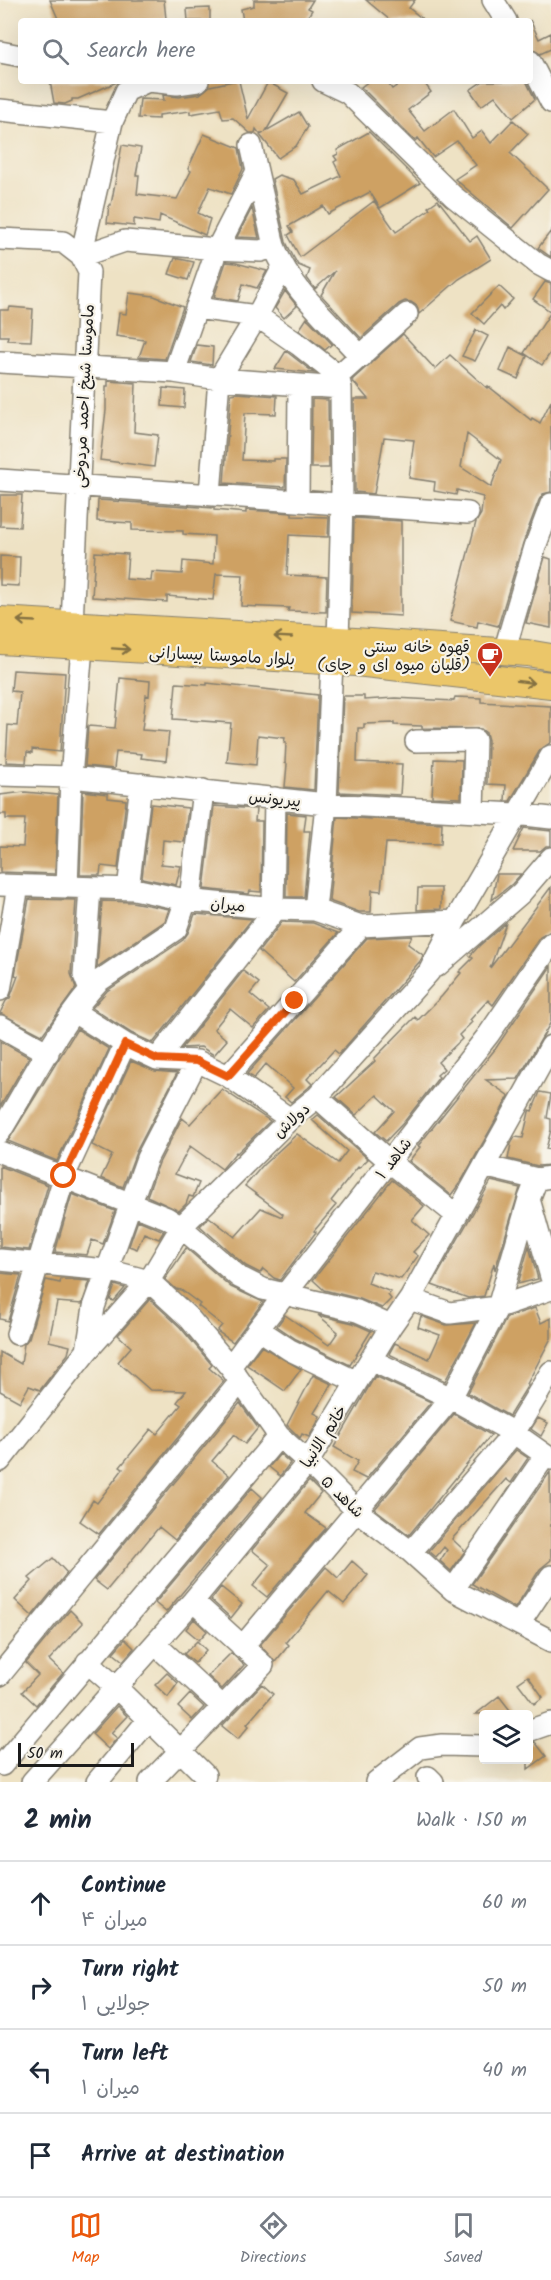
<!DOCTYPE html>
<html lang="en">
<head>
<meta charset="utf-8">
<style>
  :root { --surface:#fff; --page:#f2f2f3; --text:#1f2937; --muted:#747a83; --line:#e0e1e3; --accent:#ea580c }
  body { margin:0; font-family:Kalam,"Playpen Sans Arabic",sans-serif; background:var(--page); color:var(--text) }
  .controls { position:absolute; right:18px; bottom:18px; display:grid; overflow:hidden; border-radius:6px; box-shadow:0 6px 24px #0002 }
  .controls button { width:54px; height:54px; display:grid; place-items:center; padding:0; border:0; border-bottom:2px solid var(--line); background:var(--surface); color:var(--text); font:30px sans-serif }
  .scale { position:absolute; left:18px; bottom:15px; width:116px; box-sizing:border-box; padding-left:6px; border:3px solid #1c1c1c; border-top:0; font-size:16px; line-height:21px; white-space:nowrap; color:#1c1c1c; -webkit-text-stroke:4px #f7f3e8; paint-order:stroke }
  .stop { position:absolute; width:18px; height:18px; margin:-14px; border:4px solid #ea580c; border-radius:50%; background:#fff }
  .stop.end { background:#ea580c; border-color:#fff; box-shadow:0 2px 6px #0008 }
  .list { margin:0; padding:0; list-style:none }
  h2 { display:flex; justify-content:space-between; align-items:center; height:78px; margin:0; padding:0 24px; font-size:26px }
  h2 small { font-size:20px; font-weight:400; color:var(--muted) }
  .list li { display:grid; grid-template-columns:39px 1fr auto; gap:18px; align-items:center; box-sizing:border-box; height:84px; padding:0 24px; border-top:2px solid var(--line) }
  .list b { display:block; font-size:22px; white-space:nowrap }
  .list p { margin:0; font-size:20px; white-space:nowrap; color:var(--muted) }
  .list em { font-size:20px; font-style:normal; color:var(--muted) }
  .icon { flex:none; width:33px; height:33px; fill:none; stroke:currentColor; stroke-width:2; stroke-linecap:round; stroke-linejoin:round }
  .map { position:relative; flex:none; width:551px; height:1782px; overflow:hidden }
  .search { position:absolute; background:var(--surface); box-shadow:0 6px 24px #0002; left:18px; right:18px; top:18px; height:66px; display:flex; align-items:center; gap:15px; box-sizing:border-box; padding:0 21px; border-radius:6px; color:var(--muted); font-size:22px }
  .sheet { height:414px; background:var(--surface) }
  nav { display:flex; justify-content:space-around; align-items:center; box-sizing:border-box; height:84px; border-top:2px solid var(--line); background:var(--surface); font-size:16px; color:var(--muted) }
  nav a { display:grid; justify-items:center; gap:3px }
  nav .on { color:var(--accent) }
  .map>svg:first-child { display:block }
  .building { fill:#cea163; fill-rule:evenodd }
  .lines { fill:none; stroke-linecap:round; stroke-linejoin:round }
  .minor-casing { stroke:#857f70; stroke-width:24 }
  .major-casing { stroke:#857f70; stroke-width:28 }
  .minor { stroke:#fff; stroke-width:21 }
  .major { stroke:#ebc669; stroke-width:26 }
  .oneway { stroke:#847142 }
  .route { stroke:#ea580c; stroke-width:8 }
  .labels { text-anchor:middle; stroke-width:4.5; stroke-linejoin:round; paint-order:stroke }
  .street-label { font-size:16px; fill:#1c1c1c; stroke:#f7f3e8 }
  .poi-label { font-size:16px; fill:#1c1c1c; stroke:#f7f3e8; text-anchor:end }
</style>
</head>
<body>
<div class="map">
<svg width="551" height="1782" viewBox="0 0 551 1782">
  <rect width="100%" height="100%" fill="#f7f3e8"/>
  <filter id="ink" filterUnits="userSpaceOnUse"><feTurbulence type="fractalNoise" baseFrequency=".0167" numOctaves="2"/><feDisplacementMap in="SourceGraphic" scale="12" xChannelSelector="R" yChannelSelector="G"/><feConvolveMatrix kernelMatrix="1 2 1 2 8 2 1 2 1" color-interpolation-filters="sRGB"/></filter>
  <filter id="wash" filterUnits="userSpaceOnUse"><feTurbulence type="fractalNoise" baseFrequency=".008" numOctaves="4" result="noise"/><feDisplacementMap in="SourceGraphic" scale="24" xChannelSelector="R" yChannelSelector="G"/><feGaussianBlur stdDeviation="1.35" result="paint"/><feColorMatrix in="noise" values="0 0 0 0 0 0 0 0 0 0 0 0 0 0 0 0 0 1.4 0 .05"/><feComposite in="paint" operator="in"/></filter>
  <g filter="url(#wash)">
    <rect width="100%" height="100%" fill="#eee2c4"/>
    <g id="blocks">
      <path class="building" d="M50,0H164L166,19L144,21H59Z
        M254,0H313L308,8L312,10L305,21H243L241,9L254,6Z
        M366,0H415L409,8L425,21H391Z
        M210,8V21H188L187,9Z
        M530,20L539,39L551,33V49L540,54L530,48Z
        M50,81H119L78,99H72V101L65,104L54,103Z
        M233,81H239L248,119L268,82L288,93L266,131L299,112L308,127L296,146L278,158L260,135L264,133H259L256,129L255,133H250L233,118L223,119L220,109L190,114V111L159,115V119L138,118L140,99L164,100L163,95L179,97L200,94L210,86Z
        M369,81H386L392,89L404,81H423L431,92L408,110L425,131L454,109L472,138L482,131L491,143L513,120L528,134L510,153L548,189L513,228L455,179L476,165L457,141L433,157L418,138L415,141L361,87Z
        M483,81H526L535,99L513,118L495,96L481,106L470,90Z
        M369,132L420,183L380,208L370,192L328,214L323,206L289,226L293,232L288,235L300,257L374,201L396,232L430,209L428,207L438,200L470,241L477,236L491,259L459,279L419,314L417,306L411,302L405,301L399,304L361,338L321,295L335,271L315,289L307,278L310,270L298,265L293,256L286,242L272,179L279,175L294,180L303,194L341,176L334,162L337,160L334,156L338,154L337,150Z
        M204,134L239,148L243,169L231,194L210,187L198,213L210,219L205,235L160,215L159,223L134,219V226L107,223L109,205H111L122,145L141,148L136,175H139L137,194L177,199L191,171L188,169Z
        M252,208L259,238L237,237Z
        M551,231V257L538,248Z
        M175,258L194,262L188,280L169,274Z
        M226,262L236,263L267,271L257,288L243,284L238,301L214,297Z
        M545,282L551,284V352L542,365L524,353L551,312L533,299Z
        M499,286L513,299L503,310L500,306L484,324L472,313Z
        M285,291L297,306L284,318L275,308Z
        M129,293L154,296L183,307L165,359L139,357L145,340L116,336L119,313L126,314Z
        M10,307L33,309L31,341L7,340L8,336H0V310H9Z
        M307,318L332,344L325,350L299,330Z
        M476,330L488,336L475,361L462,356Z
        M403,334L435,369L450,355L487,388L488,386L531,420L532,418L540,423L551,401V492L543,494L539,500L523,543L498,626L478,621L477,627L450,621L476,522L481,514L483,497L457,490L456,495L434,491L435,482L409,478L414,440L384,437L374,494L355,492L354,399H368L352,380ZM467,434L501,460L491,487L461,467Z
        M197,345L213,347L212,365L191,362Z
        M510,347L527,356L518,379L500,371Z
        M286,351L291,355L314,373L275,369Z
        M108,381L136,383L134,432L158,435L154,467L100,460L106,410V386H108Z
        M163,388L185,390L184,408L162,406Z
        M237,393L277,396L276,414L245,413L242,460L273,461V459H286L285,487L224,483L231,394Z
        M312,399L328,400L329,468H311Z
        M0,495H22L20,527L0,526Z
        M98,500L214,508V510L246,513V510L292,513V516L329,517L328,537L289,535L287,575L327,577L326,612L288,611L289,608L241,606L243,575L216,574L213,600L167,596V602L92,597L95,552L128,554L126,579L151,581L152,572L182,574L183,561L213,564L214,536L183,534V531L132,530V523L97,521Z
        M354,518L401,521V616L352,613Z
        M0,556L20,557L19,586L0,585Z
        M545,557L551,559V628L526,623Z
        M13,670L65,673L60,752L32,749V753L27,752L26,763L6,762L8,725L17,726L20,692L11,691Z
        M120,678L150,681L149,696L146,695L142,730L169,732L166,761L141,758L142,754L116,752L114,769L85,766L88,726L115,728Z
        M176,683L207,685V683L318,695L314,790L285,787L287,764L285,763L286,743H284L285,738L258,735L256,765L227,762L231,723L173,719Z
        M343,696H364V700L395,698L454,701L455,697L481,698V702L551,706V742L540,750L510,801H505L506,785L487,784L488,740L486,733L481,729L422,728V726L394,725V723L364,724V728H358L357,762L402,764L400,795L339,792Z
        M434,759L462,760L461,798L432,797Z
        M83,791L108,794V798L126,800L118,868L101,866L100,875H80Z
        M25,792L58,795L55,874L0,872V846L23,847L25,819H6V814H0V795Z
        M151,804L188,808L184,842L163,840L161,864L181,866L176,885L142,878Z
        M214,806L256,809L255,821H262L261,892L250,891L249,894L204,889Z
        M287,813L306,815L304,831H310L304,897H286Z
        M337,817L442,823L441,844L386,843L381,891L372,890L371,912H359L329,901Z
        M524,828L551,831V846H546L540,851H513Z
        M497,874H521L512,884L492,900Z
        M551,887V931L540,937L493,1005L488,1000L470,1020L472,1022L459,1035L462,1039L438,1062L444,1069L437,1075L439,1077L404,1122L386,1141L375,1132L394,1111L377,1095L356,1115L336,1097L375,1061L374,1059L415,1017L418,1020L442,996L461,973L459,972L473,958L470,956L479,946L506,923L490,968Z
        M418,888H441V909L417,910Z
        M29,899L76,900L71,974L76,988L42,1035L0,1013L6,1001L10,998L18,976L15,975Z
        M102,901L132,902L169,909L165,921L97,967Z
        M195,914L252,919L153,1043L131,1033L92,1008L107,991L183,940L188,933Z
        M282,922L313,923L338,933L294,982L259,951Z
        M412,936L408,944L423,955L421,960L339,1054L334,1050L307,1079L312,1084L308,1088L291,1102L285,1097L293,1088L266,1064L254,1078L247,1074L367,938Z
        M551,966V1022L518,1079L486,1080L509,1096L462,1180L451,1195L409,1161L420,1147L418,1146L496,1048Z
        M243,971L259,983L250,994L269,1010L253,1028L230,1009L214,1029L227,1040L214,1055L201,1047L182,1048Z
        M77,1029L109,1049L57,1161L8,1141Z
        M0,1041L29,1057L0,1107Z
        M131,1061L155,1071L177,1073L136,1152L123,1187L101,1178L112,1155L92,1145Z
        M222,1089L270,1121L237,1153L236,1152L222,1169L190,1146L175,1174L199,1183L193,1197L189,1196L186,1204L179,1211L147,1196L159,1163L182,1118L190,1124Z
        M540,1092L551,1094L547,1118L551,1119V1130L546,1149L551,1150V1165L538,1166L508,1159L511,1144L515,1137L523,1138L529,1112L530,1110L532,1111Z
        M318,1115L368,1159L359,1168L358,1167L331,1201L336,1205L314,1231L316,1232L280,1280L274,1278L263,1269L260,1273L246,1266L200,1226L209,1217L235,1237L261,1208L282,1217L283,1214L245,1186L263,1165L297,1134L338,1163L347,1151L312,1120Z
        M0,1166L48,1185L29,1250L0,1247Z
        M392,1180L424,1206L412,1220L429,1235L413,1252L418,1256L401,1279L372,1271L368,1283L391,1292L388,1295L391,1299L382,1308L360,1299L324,1290L313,1280Z
        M491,1181L520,1188L495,1270L494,1263L484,1296L468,1298L432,1285Z
        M72,1194L115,1211L103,1244L92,1240L87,1255L55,1252Z
        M138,1220L164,1231L159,1239L144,1233L137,1249L129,1246Z
        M529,1246L538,1279L518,1284Z
        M186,1248L231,1287L263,1302L233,1342L217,1331L222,1325L198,1306L200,1304L181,1290L176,1289L165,1279Z
        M0,1273L21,1275L8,1321L0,1319Z
        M61,1279L90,1281L82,1304L57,1302L49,1341L70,1346L68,1354L40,1390L29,1386L20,1402L0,1391V1352L21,1364L24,1344L29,1338L46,1280L60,1283Z
        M115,1285L125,1288L114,1301L110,1300Z
        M150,1299L180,1327L212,1365L209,1368L224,1381L99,1534L80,1521L93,1500L97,1503L123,1469L120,1467L151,1429L157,1434L181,1405L177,1402L186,1391L150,1390L118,1362L131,1347L118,1335Z
        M535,1308L541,1323L551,1318V1338L527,1384L528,1385L509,1416L468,1393L507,1317Z
        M285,1315L329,1345L338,1332L318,1315L353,1323L371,1331L350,1365L296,1339L277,1326Z
        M421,1316L446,1325L476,1323L445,1381L389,1354L395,1343L429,1359L440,1335L418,1327Z
        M261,1346L301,1369L285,1391L247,1365Z
        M313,1375L332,1384L314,1413L320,1416L317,1423L309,1437L302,1434L300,1438L287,1425Z
        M375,1376L431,1402L366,1479L352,1472L358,1461L334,1447Z
        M240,1403L258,1428L245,1444L234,1435L212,1461L229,1475L175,1540L159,1527L107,1590L94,1580Z
        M454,1414L491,1435L409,1535L375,1509Z
        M538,1418L548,1423L541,1436L531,1429Z
        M516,1450L528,1458L511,1483L506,1479L452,1539L465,1551L451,1571L440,1561L447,1550L444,1547L436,1557L429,1551Z
        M280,1454L290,1463L280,1476L269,1467Z
        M550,1472L551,1560L540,1569L515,1608L472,1584Z
        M309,1481L321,1493L305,1513L326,1528L267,1597L253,1586L270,1565L252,1550Z
        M252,1488L262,1497L166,1612L155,1603Z
        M53,1558L67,1573L32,1616L15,1600L32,1581L29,1578Z
        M352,1561L368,1575L344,1604L328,1591L286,1642L289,1645L275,1662L260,1645L326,1567L338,1578Z
        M221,1587L242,1604L231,1618L211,1600Z
        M70,1610L83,1623L49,1660L63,1673L36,1705L22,1692L38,1675L26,1663Z
        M194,1619L207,1631L199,1640L186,1629Z
        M125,1639L134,1648L123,1661L113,1653Z
        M197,1641L206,1650L195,1663L184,1654Z
        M231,1653L244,1665L222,1689L208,1676Z
        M167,1673L178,1683L168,1697L155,1685Z
        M528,1676L543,1697L534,1704L518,1683Z
        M262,1684L273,1694L247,1724L249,1726L238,1739L222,1726Z
        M190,1694L204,1707L192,1720L178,1707Z
        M499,1696L513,1714H476Z
        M117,1706L127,1716L111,1733L117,1738L108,1749L92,1734Z
        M535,1742L546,1756L528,1769V1743Z"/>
    </g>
  </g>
  <g filter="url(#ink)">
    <use href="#blocks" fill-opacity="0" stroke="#857f70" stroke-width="1.5"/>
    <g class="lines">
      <g class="minor-casing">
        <path id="minor" d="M493,0L506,21
          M0,52L21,56
          M530,61L551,102
          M323,81L348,93L453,196L538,264L551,271
          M0,110L112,122
          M251,145L274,246C291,291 330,321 361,357
          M0,239L63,242L81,256L89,272L72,623
          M81,256L112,122L126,91L148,81L177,84L198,81
          M81,256L125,241L217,249L261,251L274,246
          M196,308L257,316L299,345L338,376
          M0,362L174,372L219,379L341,388
          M174,372L217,249L257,171
          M0,480L468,513
          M210,494L219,379L257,316L283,267
          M298,500L299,386
          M338,640L342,503L341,388L338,376L407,314
          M504,652L535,547L551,504
          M416,741L475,740L473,811
          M0,775L71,777L326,804L516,814L551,818
          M0,885L134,889L186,900L276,909L315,910L361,926L455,921
          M67,887L71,777L82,647
          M128,889L141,784
          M190,900L203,790
          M273,909L275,798
          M315,910L326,804L332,661
          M437,966L521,893L551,858
          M0,990L18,886
          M90,990L84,975L90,888
          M74,1012L125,1044L157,1059L197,1061L228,1076L290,1119
          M0,1026L48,1053
          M157,1059L276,909
          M228,1076L361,926
          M317,1097L390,1162L456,1215
          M0,1132C29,1085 61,1020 99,981L176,929L186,900
          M0,1152L167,1218L181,1227L239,1277L263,1289L357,1311L391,1326
          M484,1166L537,1179L551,1177
          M529,1199L551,1277
          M0,1260L107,1270L149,1281L189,1318L230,1367L279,1436L308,1462L357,1511L411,1552L453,1590L551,1641
          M410,1299L450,1313L498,1307L551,1289
          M258,1329L290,1350L357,1382
          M17,1334L65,1174L125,1044
          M87,1351L94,1307L147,1158L197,1061
          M371,1360L451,1398L514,1433L551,1459
          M230,1367L258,1329L489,1034L551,944
          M0,1461L87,1351L149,1281L181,1227L290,1119L317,1097L429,972L455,921L551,756
          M411,1552L514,1433L551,1372
          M453,1590L545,1456
          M519,1624L551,1576
          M155,1644L223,1707
          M242,1647L451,1398L498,1307L529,1199L537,1179
          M87,1662L117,1688L205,1775
          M0,1675L240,1382
          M528,1731L551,1723
          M2,1765L279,1436
          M428,1777L433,1782
          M32,1782L193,1601L308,1462L391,1326L410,1299L551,1046
          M97,1782L149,1719
          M150,1782L263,1665L193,1601
          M376,1782L420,1748L442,1745L484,1746"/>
      </g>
      <g class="major-casing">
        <path id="major" d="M0,620L355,641L527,653L551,657
          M0,641L356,663L551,685"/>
      </g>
      <use href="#minor" class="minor"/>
      <use href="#major" class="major"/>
    </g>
    <defs><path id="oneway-shaft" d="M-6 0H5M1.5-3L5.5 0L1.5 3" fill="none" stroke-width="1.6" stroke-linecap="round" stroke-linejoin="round" transform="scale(1.5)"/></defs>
    <g class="oneway">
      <use href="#oneway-shaft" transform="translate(26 621) rotate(-177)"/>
      <use href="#oneway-shaft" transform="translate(283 637) rotate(-177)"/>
      <use href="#oneway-shaft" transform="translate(121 649) rotate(4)"/>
      <use href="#oneway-shaft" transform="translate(525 682) rotate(7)"/>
    </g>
  </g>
  <g class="lines" filter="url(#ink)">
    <path class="route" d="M64,1176L125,1044L157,1059L197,1061L228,1076L295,1001"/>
  </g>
  <defs>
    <g id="cafe-pin" transform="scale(1.35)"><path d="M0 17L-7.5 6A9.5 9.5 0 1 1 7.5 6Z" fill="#c8321e" stroke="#f7f3e8"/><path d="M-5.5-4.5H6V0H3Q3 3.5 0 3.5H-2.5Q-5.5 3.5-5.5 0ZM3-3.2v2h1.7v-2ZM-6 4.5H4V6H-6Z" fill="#fff"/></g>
  </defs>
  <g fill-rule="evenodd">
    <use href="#cafe-pin" x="490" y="655"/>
  </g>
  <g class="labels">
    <g class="street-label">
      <text transform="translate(83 396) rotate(-87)" y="6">ماموستا شیخ احمد مردوخی</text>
      <text transform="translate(222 655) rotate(3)" y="6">بلوار ماموستا بیسارانی</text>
      <text transform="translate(275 798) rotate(6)" y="6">پیریونس</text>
      <text transform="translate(228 904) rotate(6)" y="6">میران</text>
      <text transform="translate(291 1120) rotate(-42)" y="6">دولاش</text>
      <text transform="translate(393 1158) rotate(-52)" y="6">شاهد ۱</text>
      <text transform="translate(323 1436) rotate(-57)" y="6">خاتم الانبیا</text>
      <text transform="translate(343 1496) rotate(44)" y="6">شاهد ۵</text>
    </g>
    <g class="poi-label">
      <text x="470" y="652">قهوه خانه سنتی<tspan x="470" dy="18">(قلیان میوه ای و چای)</tspan></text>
    </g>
  </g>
</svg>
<div class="controls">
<button><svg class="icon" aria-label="layers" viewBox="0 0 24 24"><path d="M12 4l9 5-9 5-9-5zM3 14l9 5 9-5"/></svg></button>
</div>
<div class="scale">50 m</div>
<div class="stop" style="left:64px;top:1176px"></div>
<div class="stop end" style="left:295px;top:1001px"></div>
<div class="search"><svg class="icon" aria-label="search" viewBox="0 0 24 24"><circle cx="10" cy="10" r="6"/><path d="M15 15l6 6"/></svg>Search here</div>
</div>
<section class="sheet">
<h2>2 min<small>Walk · 150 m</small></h2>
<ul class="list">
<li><svg class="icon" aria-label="ahead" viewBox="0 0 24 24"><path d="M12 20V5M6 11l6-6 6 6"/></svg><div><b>Continue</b><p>میران ۴</p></div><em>60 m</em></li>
<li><svg class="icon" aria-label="right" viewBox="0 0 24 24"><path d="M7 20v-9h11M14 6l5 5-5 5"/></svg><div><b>Turn right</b><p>جولایی ۱</p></div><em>50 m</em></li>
<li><svg class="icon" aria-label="left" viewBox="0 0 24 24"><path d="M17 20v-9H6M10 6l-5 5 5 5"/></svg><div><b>Turn left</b><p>میران ۱</p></div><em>40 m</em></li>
<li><svg class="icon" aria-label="arrive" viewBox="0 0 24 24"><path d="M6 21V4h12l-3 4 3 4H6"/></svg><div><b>Arrive at destination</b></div></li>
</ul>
</section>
<nav>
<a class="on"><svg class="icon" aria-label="map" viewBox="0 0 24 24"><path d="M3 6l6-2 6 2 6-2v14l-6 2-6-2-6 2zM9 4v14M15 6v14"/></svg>Map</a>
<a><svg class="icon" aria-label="directions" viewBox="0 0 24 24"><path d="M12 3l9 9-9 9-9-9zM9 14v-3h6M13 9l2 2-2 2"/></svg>Directions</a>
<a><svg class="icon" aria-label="saved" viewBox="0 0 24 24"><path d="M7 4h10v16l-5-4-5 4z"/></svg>Saved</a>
</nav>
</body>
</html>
